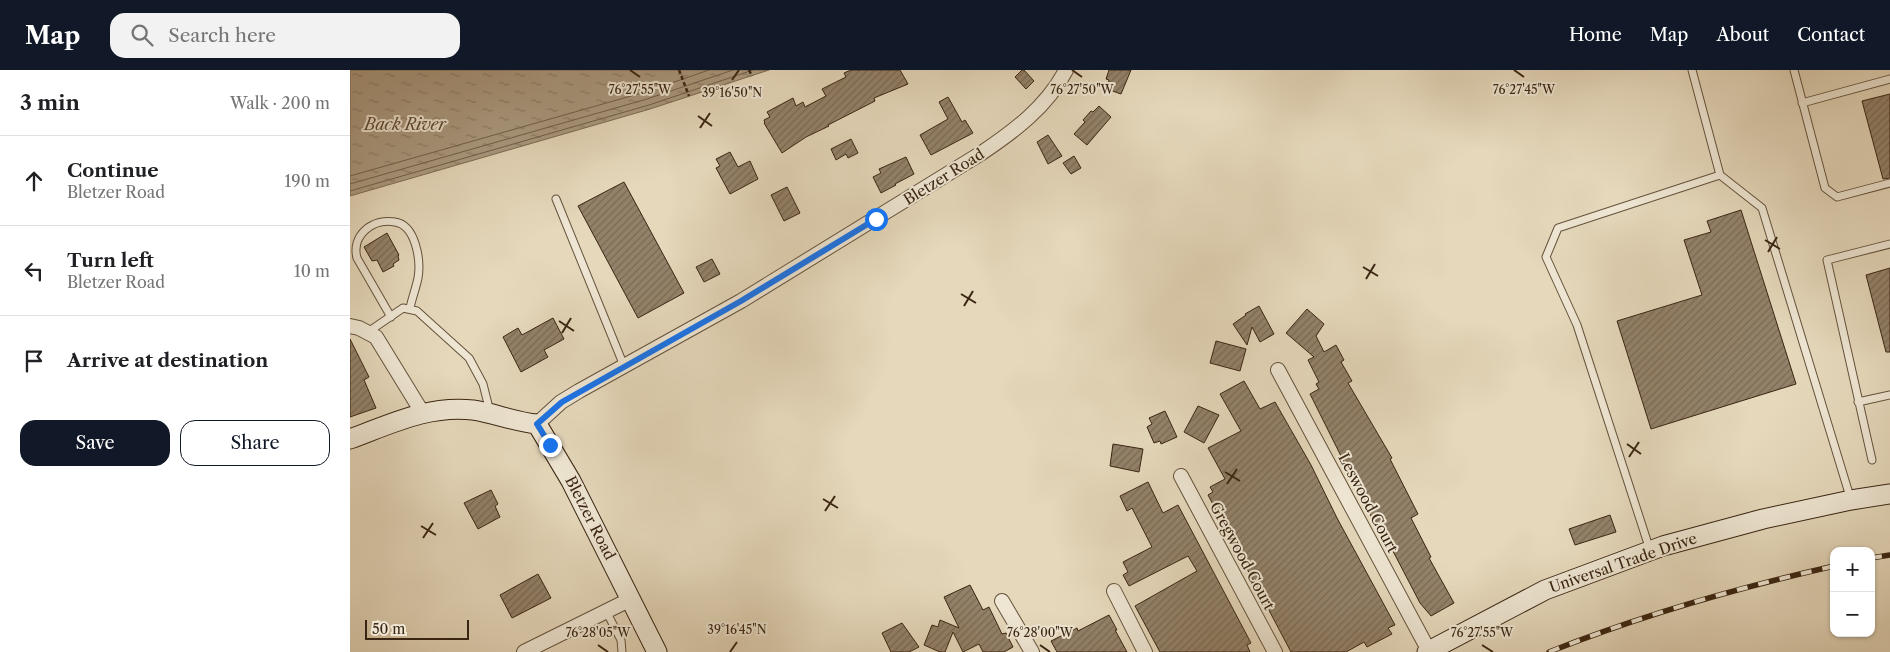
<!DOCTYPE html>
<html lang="en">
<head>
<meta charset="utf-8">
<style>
  :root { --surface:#fff; --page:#f2f2f2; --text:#202124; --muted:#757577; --line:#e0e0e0; --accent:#111827 }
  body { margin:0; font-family:"Libre Caslon Text",serif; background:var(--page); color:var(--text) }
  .controls { position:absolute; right:15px; bottom:15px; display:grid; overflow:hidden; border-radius:10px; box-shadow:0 1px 4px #0004 }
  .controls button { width:45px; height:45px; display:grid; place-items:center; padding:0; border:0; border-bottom:1px solid var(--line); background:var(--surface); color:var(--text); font:25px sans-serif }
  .scale { position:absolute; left:15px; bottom:12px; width:104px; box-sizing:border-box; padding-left:5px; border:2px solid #3a2512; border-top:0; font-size:14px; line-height:18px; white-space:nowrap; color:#3a2512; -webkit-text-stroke:4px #eee6d3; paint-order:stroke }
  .stop { position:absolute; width:15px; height:15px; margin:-11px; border:4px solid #1a73e8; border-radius:50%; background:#fff }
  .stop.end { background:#1a73e8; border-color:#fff; box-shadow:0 1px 5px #0008 }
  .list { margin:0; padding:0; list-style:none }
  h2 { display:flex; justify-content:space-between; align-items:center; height:65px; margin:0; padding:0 20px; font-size:21px }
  h2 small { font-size:16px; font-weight:400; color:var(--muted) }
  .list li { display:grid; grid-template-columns:32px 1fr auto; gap:15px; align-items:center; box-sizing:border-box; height:90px; padding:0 20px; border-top:1px solid var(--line) }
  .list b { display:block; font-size:19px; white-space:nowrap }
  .list p { margin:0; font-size:16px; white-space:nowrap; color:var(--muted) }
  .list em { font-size:16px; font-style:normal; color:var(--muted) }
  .actions { display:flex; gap:10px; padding:15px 20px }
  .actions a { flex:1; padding:11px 0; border:1px solid var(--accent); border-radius:15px; text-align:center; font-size:18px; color:var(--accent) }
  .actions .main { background:var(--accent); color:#fff }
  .icon { flex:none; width:28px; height:28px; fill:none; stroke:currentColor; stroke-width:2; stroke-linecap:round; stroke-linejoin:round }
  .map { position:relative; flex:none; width:1540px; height:582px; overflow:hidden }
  header { display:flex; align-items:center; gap:30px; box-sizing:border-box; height:70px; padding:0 25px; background:var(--accent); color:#fff }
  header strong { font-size:24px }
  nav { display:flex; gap:28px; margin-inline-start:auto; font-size:18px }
  .search { width:350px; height:45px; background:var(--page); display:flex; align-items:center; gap:12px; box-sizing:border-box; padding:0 18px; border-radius:15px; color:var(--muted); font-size:19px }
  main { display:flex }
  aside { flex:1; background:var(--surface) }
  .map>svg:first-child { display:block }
  .water { fill:url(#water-ripples); stroke:#7e6c55 }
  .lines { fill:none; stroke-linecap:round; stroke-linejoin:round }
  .shore { stroke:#72604a; stroke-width:1 }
  .building { fill:url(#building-hatch); stroke:#3a2512 }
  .lane-casing { stroke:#65523c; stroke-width:9 }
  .street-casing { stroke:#65523c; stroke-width:16 }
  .secondary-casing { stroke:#3a2512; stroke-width:21 }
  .path { stroke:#3a2512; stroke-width:2.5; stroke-dasharray:4 2.5; stroke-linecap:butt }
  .lane { stroke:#eee6d3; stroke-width:7 }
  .street { stroke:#eee6d3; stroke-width:14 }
  .secondary { stroke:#eee6d3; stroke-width:19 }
  .rail-casing { stroke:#3a2512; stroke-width:5.5 }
  .rail { stroke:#eee6d3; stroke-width:4; stroke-dasharray:11; stroke-linecap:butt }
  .route { stroke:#1a73e8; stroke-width:6 }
  .ticks { fill:none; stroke:#3a2512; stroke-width:2 }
  .labels { text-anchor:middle; stroke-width:4; stroke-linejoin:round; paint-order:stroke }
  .street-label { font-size:15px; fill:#3a2512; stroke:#eee6d3 }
  .water-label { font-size:16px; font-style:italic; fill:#5c4834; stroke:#eee6d3 }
  .ticks-label { font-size:12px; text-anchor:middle; fill:#3a2512; stroke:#eee6d3; stroke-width:4; stroke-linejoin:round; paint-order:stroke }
</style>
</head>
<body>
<header>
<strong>Map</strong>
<div class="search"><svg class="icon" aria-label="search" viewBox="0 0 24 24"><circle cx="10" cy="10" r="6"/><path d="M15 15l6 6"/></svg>Search here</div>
<nav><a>Home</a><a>Map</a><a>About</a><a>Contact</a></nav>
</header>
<main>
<aside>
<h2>3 min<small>Walk · 200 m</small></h2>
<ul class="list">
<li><svg class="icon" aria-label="ahead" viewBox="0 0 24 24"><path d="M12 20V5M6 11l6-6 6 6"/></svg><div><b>Continue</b><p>Bletzer Road</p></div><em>190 m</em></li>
<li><svg class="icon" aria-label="left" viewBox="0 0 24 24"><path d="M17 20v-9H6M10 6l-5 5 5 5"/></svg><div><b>Turn left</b><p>Bletzer Road</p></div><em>10 m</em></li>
<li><svg class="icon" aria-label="arrive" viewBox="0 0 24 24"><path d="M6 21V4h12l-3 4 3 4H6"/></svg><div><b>Arrive at destination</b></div></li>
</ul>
<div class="actions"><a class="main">Save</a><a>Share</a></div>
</aside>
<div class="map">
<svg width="1540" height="582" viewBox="0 0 1540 582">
  <defs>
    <pattern id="water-ripples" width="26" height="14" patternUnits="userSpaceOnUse" patternTransform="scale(1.25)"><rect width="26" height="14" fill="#ab9b82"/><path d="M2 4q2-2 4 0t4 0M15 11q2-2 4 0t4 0" fill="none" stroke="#8c7e69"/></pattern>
    <pattern id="building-hatch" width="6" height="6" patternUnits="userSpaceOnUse" patternTransform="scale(1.25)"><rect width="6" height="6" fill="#93826a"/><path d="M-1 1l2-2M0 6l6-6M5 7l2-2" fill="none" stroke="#796a56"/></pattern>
  </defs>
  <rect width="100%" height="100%" fill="#e5d8bb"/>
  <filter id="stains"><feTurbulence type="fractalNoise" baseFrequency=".004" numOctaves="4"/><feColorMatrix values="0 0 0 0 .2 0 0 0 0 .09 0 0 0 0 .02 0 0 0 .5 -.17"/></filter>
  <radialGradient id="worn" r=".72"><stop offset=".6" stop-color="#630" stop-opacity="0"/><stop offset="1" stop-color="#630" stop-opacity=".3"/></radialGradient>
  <path class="water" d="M0,0H419L300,39L0,126Z"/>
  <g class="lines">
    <path class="shore" d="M0,106L295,22L359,0
      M0,114L297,29L383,0
      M0,121L299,35L403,0"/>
  </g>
  <path class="building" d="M501,0H550L558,14L524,28L525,31L478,55L479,56L456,67L432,83L414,53H415L414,50L420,47L417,42L443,28L446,36L453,32L455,37L476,26L472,19L496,7L494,3Z
    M672,0H674L684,11L676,19L665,7Z
    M759,0H781L771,24L757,19L759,10L756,9Z
    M1540,24V108L1533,109L1512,31Z
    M598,27L612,52L615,50L623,63L581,85L570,65L598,49L589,32Z
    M749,36L761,47L737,75L724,64L735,52L733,50L741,41L743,42Z
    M698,65L712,86L698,94L687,72Z
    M501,69L508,83L498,88L496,84L486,90L481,79Z
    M380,82L388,97L400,91L408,109L380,124L366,98L370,96L366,89Z
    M724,86L731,98L721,104L713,93Z
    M556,87L564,104L545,114L546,115L531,123L523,107L531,103L529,99Z
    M274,112L334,223L288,248L228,136Z
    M437,117L450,143L434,151L421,125Z
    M1391,140L1446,314L1301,359L1267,251L1352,225L1334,170L1361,162L1357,151Z
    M37,163L49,185L48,186L49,190L43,194L44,196L33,202L27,190L22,191L14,177Z
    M362,189L370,204L354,212L346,197Z
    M1540,198V282H1536L1516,205Z
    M909,236L924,264L910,272L902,257L897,275L883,254L896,245L895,244Z
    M957,239L974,254L966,266L974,282L986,275L994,290L991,292L1002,311L998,313L1042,388L1040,389L1068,444L1061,448L1081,487L1079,488L1104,533L1081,546L1070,533L1033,462L1030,464L960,324L969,319L966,314L969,312L958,290L964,287L936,263Z
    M203,248L214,269L194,280L198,287L171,302L153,267L168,258L172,265Z
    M0,269L19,307L14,310L26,338L0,347Z
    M866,271L896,279L890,301L860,293Z
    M894,311L910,339L925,332L961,395L987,448L1045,555L1038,558L1042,564L1017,577L1014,572L996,582H941L858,425L863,422L860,417L875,409L858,378L891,361L870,324Z
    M848,336L869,345L854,373L834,362Z
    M815,341L827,367L811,374L810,371L804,373L797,357L802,354L799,348Z
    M763,374L793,379L789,402L760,396Z
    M798,412L813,443L828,435L901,573L897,575L900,582H810L785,536L847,501L838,486L779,516L773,505L778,502L773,492L802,477L782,438L777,441L770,426Z
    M141,420L148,434L145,436L150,447L128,459L114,433Z
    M1260,445L1266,462L1225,475L1219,459Z
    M188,504L201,528L162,548L150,525Z
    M620,515L633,540L639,537L652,564L656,563L663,577L654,582H633L629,574L613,582L603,562L595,582H590L574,575L582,555L588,557L590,550L609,558L594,527Z
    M759,545L767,560H765L777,582H707L701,571L727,558L728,561Z
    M552,553L569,577L559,582H541L532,563Z"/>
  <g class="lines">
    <g class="lane-casing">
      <path id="lane" d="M1342,0L1370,105L1412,138L1501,430
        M1444,0L1475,118L1487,127L1540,113
        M1452,33L1540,9
        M206,129L274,296
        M41,247L7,188C1,165 23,148 45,152C66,155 71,191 68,208C66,218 62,228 60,238
        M18,262L53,238L67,241L119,288L133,314L140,342
        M1508,332L1540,325
        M1522,390L1477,190L1540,174
        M1300,480L1227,255L1196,187L1208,158L1370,105
        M256,541L271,570L272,582"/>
    </g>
    <g class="street-casing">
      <path id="street" d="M0,256L9,258L26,267L72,342
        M928,300L1079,581
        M187,354L211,332L229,321L391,231L630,84C663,62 697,37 716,0
        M831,406L925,582
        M764,521L795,582
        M652,531L682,582
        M174,582L281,529"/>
    </g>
    <g class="secondary-casing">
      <path id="secondary" d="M0,369C41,354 78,335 123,340C144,343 165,352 187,354L221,411L307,582
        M1077,582L1195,520L1313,476L1413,449L1501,430L1540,424"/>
    </g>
    <path class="path" d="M329,0L339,26
      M399,0L402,6"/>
    <use href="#lane" class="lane"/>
    <use href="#street" class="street"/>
    <use href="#secondary" class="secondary"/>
    <g class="rail-casing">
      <path id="rail" d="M1521,488L1540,485
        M1199,582C1292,545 1387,518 1484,496"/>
    </g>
    <use href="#rail" class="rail"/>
  </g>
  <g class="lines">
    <path class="route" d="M200,375L187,354L212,332L391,231L526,149"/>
  </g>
  <path class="ticks" d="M280,0L290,7M722,0L732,7M1164,0L1174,7M382,10L389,0M348,46L362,56M350,58L360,43M1415,170L1430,179M1418,182L1427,167M1013,197L1028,206M1016,209L1025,194M611,224L626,233M614,236L623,221M209,251L224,261M212,263L221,248M1277,374L1291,384M1279,387L1289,372M875,402L890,411M877,414L887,399M473,429L488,438M475,441L485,426M71,456L86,465M73,468L83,453M248,575L258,582M690,575L700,582M1132,575L1143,582M380,582L387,572"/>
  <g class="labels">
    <g class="street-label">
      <text transform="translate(594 107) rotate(-32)" y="5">Bletzer Road</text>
      <text transform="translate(1018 433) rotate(62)" y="5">Leswood Court</text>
      <text transform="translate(240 448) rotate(63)" y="5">Bletzer Road</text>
      <text transform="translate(892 486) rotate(62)" y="5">Gregwood Court</text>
      <text transform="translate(1273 493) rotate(-19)" y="5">Universal Trade Drive</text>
    </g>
    <g class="water-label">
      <text x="55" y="60">Back River</text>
    </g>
  </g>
  <g class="ticks-label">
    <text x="290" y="24">76°27'55"W</text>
    <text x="732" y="24">76°27'50"W</text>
    <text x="1174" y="24">76°27'45"W</text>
    <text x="382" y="27">39°16'50"N</text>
    <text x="387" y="564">39°16'45"N</text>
    <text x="248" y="567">76°28'05"W</text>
    <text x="690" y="567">76°28'00"W</text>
    <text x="1132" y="567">76°27'55"W</text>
  </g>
  <rect width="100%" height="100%" filter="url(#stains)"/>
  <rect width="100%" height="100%" fill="url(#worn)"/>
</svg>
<div class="controls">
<button>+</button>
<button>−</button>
</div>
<div class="scale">50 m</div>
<div class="stop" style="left:526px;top:149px"></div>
<div class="stop end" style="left:200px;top:375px"></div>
</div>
</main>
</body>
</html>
